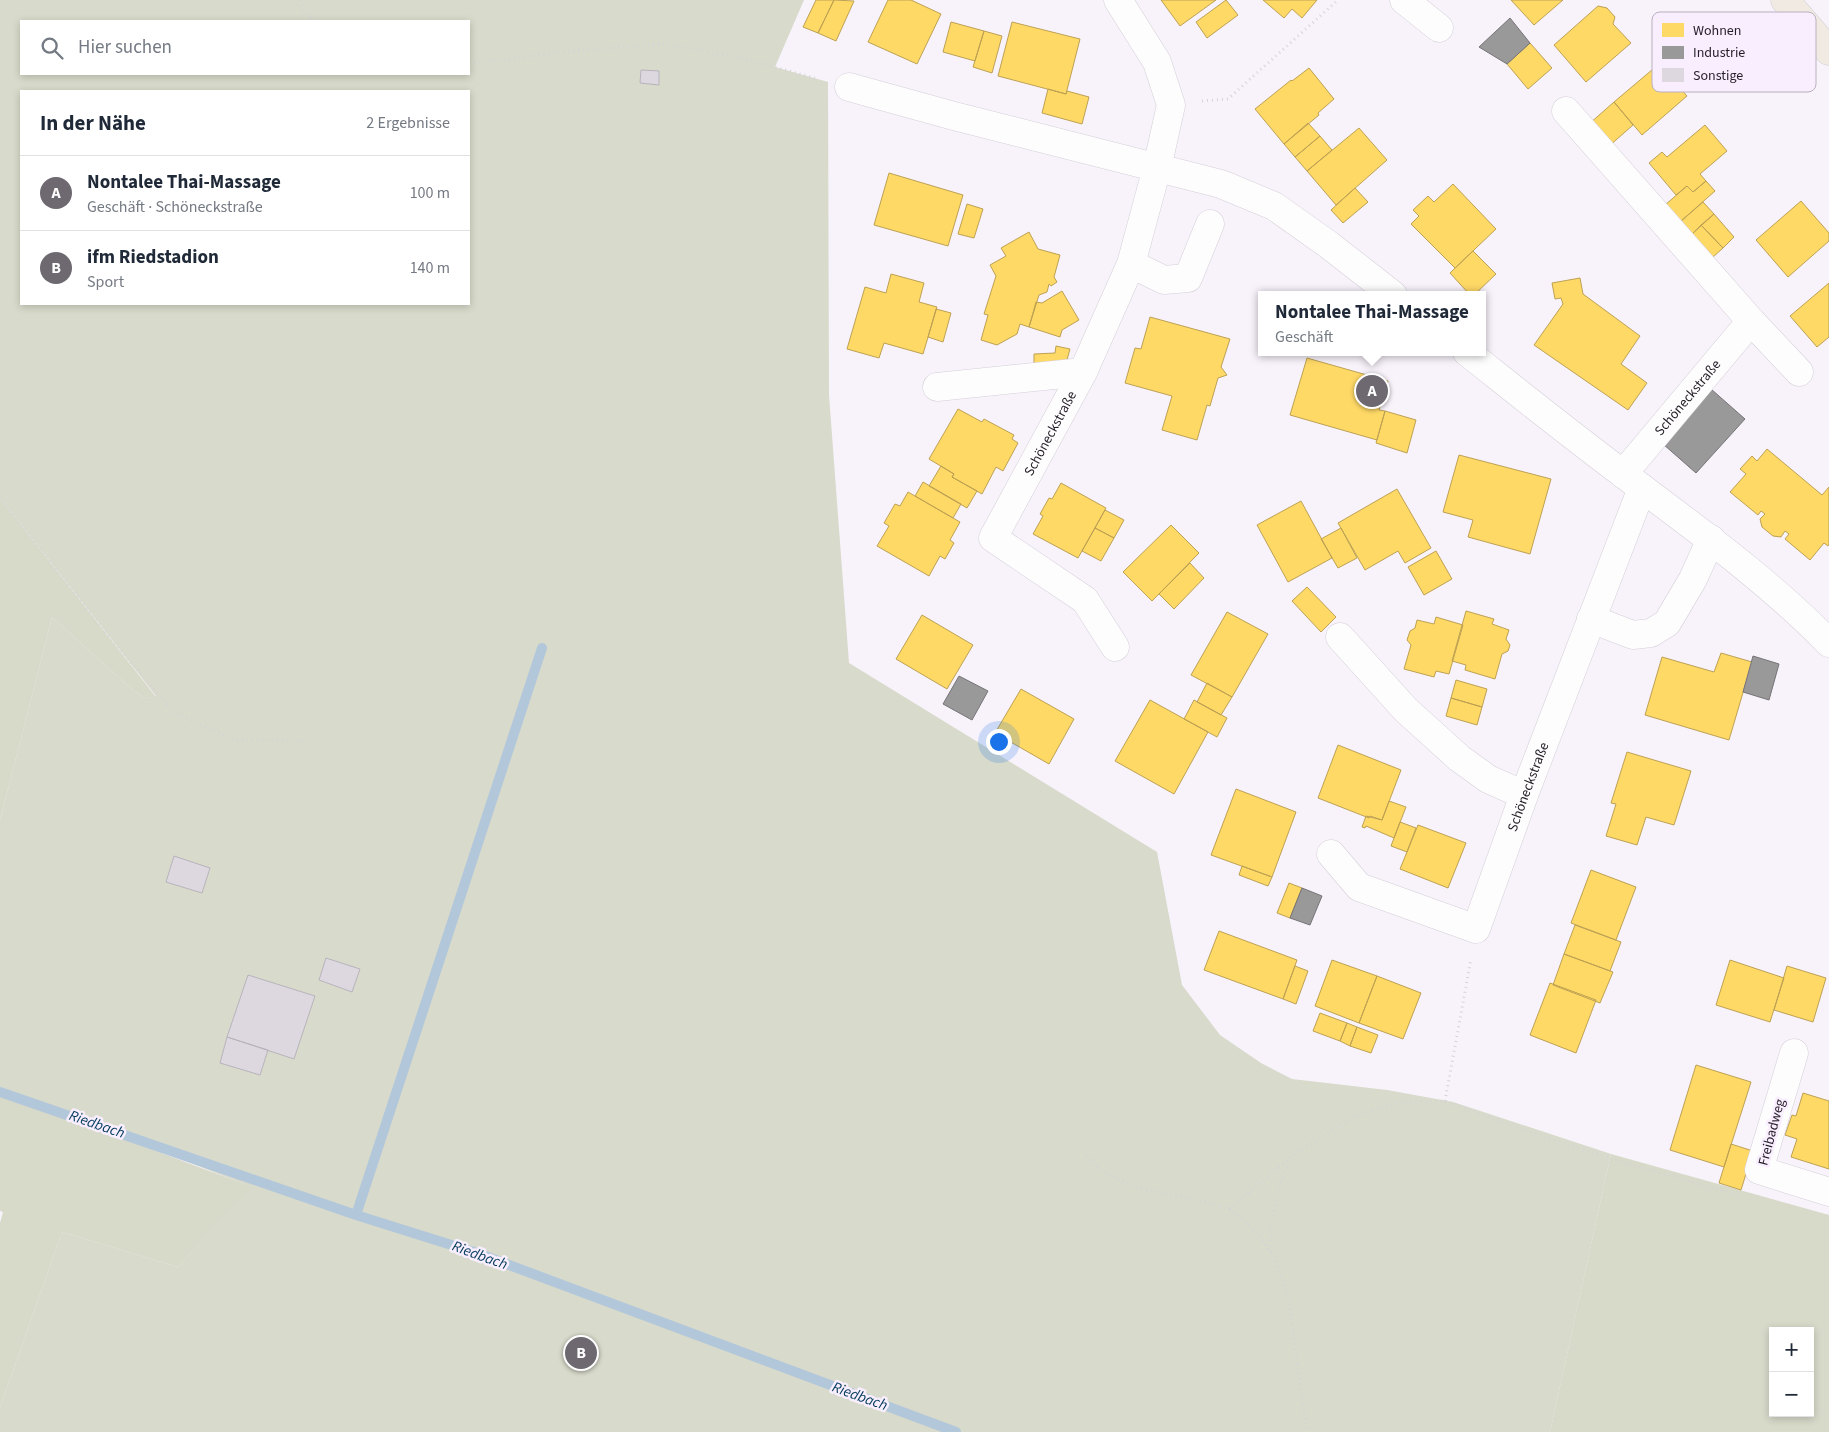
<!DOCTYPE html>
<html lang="de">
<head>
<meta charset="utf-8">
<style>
  :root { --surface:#fff; --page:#f2f2f3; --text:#1f2937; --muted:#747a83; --line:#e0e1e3; --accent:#6e6871 }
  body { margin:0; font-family:"Source Sans 3",sans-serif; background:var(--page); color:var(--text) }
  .controls { position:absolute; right:15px; bottom:15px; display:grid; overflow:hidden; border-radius:0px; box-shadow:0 2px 8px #0003 }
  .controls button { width:45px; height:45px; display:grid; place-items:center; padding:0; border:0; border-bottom:1px solid var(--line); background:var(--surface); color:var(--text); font:25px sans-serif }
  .you { position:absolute; left:998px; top:741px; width:18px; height:18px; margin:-12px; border:4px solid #fff; border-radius:50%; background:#1a73e8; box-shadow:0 0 0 8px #1a73e833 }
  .badge { display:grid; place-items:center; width:32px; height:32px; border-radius:50%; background:var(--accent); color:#fff; font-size:16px; font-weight:700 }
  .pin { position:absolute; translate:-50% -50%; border:2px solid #fff; box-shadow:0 1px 5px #0006 }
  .popup { position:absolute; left:1258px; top:291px; width:228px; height:65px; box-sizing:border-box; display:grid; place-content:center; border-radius:0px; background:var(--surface); filter:drop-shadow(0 1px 4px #0005); font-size:16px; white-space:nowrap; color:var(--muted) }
  .popup b { font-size:19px; color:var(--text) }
  .popup::after { content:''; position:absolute; left:50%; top:100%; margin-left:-10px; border:10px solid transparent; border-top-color:var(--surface) }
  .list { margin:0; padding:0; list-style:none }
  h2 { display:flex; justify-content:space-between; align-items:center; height:65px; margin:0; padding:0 20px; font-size:21px }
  h2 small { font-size:16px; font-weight:400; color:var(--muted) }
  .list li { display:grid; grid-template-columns:32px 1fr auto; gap:15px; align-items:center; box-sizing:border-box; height:75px; padding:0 20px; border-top:1px solid var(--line) }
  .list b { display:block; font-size:19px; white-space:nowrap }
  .list p { margin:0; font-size:16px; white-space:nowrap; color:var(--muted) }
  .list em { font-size:16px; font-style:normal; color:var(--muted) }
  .icon { flex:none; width:28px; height:28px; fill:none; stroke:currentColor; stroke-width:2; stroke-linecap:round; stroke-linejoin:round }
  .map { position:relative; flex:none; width:1829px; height:1432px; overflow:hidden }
  .search { position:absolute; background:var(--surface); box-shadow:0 2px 8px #0003; left:20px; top:20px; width:450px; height:55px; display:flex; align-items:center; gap:12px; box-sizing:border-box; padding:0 18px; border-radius:0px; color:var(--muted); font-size:19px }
  .panel { position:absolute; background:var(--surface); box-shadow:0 2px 8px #0003; left:20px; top:90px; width:450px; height:215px; border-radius:0px }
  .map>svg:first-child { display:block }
  .green { fill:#d8dacb; fill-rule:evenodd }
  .forest { fill:#d7d9c9; fill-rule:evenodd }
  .homes { fill:#ffd966; stroke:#bda153 }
  .industry { fill:#999; stroke:#767477 }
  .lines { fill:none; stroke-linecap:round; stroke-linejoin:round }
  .stream { stroke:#b3c7db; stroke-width:10 }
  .building { fill:#ddd7e0; stroke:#b9b3bc }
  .minor-casing { stroke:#d5cfd7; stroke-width:29 }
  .major-casing { stroke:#d1cdd2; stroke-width:29 }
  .path { stroke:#d6d4d6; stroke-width:3; stroke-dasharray:1 4; stroke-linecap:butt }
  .minor { stroke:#fefdfe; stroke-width:28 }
  .major { stroke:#f0eae3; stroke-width:28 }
  .labels { text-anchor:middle; stroke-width:5; stroke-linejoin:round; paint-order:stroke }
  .street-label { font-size:14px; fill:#241e27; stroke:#f9eefe }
  .water-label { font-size:15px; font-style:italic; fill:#003a5b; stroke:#f9eefe }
  .key { fill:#f9eefe; stroke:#b9b0be; stroke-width:1 }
  .key-label { font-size:14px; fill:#241e27 }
</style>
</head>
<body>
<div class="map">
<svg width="1829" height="1432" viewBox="0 0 1829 1432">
  <rect width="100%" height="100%" fill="#f8f2fa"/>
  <path class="green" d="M0,0H804L775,67L828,82L829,395L849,663L1157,852L1182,985L1220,1035L1261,1063L1292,1079L1387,1090L1453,1102L1611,1154L1550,1432H0V1407L62,1232L178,1267L251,1187L0,1087V820L52,617L134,691L145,698L156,696L0,498ZM21,21H469V74H21ZM21,91H469V304H21Z"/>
  <path class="forest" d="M0,498L156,697L145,698L134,691L52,617L0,820Z
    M0,1088L116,1136L252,1187L178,1267L62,1232L0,1407V1223L3,1212L0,1211Z
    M1611,1154L1829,1215V1432H1550ZM1773,1331H1810V1413H1773Z"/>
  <path class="homes" d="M816,0H834L818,33L803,27Z
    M834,0L854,1L836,41L818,33Z
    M888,0H911L941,14L917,64L868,42Z
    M1161,0H1216L1180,26Z
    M1226,0L1238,15L1207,38L1196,22Z
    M1263,0H1317L1302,18L1292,9L1284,18Z
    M1511,0H1563L1534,25Z
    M1598,6L1607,8L1615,17L1613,24L1631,43L1586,82L1554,45Z
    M951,22L984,31L975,61L943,52Z
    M1012,22L1080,39L1066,94L998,76Z
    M984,31L1002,36L992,73L973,67Z
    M1739,42L1747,52L1734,62L1726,52Z
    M1530,43L1552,68L1528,89L1507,64Z
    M1659,64L1687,96L1642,135L1614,102Z
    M1309,68L1334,99L1318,113L1319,115L1284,144L1255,109L1291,80L1292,81Z
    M1048,89L1066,94L1067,91L1089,97L1082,124L1042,113Z
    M1614,102L1633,125L1608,147L1589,124Z
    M1308,123L1320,136L1295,157L1284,144Z
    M1705,125L1727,151L1700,174L1706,181L1693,192L1687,186L1676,195L1649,163L1662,152L1667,157Z
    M1359,128L1387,160L1336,205L1307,171Z
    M1320,136L1332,150L1307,171L1295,157Z
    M889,173L963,195L948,246L874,225Z
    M1706,181L1715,191L1680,222L1665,205L1687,186L1693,192Z
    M1453,184L1496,229L1455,268L1411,224L1419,216L1413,210L1428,196L1434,202Z
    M1355,188L1368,202L1343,223L1331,210Z
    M1801,201L1829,233V241L1788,277L1756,240Z
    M1703,202L1714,214L1691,235L1680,222Z
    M967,204L983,209L974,238L958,234Z
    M1714,214L1734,237L1723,248L1701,225Z
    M1701,225L1723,248L1713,257L1691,235Z
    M1029,232L1038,249L1060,255L1054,277L1057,282L1051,286L1049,284L1047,292L1039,295L1029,327L1020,324L1017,334L997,345L981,340L988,315L984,314L996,276L990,265L1006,256L1001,248Z
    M1473,251L1496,274L1474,295H1470L1450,273Z
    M891,274L924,283L919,302L937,307L923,354L884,343L879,358L847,349L865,287L886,293Z
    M1580,278L1583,294L1640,336L1621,364L1647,383L1628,410L1534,345L1563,304L1561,298L1555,299L1552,283Z
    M1829,283V337L1817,347L1790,316Z
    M1062,291L1079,320L1062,330L1060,337L1029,327L1036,302L1042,303Z
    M936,309L951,313L943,342L928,337Z
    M1150,317L1230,339L1221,367L1227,375L1218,378L1210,406L1207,405L1197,440L1162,430L1172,396L1125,383L1135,348L1141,349Z
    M1056,346L1070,349L1065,367L1034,369V354L1055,353Z
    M1307,358L1388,381L1379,410L1385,411L1377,440L1290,415Z
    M958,409L982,422L984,419L1014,435L1012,439L1018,443L1003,471L996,467L982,494L952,477L954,474L929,459Z
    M1385,411L1416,420L1407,453L1376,443Z
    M1767,449L1822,495L1829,487V544L1828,546L1824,543L1810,560L1785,539L1789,534L1785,531L1781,537L1773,536L1762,527L1760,519L1765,514L1761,511L1758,515L1730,492L1746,474L1740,469L1752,456L1757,461Z
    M1459,455L1551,479L1530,554L1468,537L1473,520L1443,512Z
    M941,466L954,474L952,477L977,491L967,508L929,486Z
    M923,482L961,504L953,518L915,496Z
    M1061,483L1106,508L1078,558L1033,534L1043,516L1040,514L1049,498L1052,499Z
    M1397,489L1431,548L1405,563L1398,551L1365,570L1338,523Z
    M908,492L960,522L950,540L954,543L945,559L940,556L929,576L877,546L889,526L884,523L895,504L900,506Z
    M1301,501L1332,558L1288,582L1257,525Z
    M1105,510L1124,520L1114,538L1095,528Z
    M1171,525L1199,553L1152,601L1123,572Z
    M1095,528L1114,538L1101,561L1082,551Z
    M1341,528L1357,558L1338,568L1321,539Z
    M1436,551L1452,579L1424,595L1408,567Z
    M1190,563L1204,578L1174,609L1159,594Z
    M1307,587L1336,617L1321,632L1292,601Z
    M1466,611L1494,619L1492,624L1509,630L1506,639L1510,645L1508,651L1502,654L1495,679L1465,670L1466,665L1452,661Z
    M1227,612L1268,634L1232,697L1191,675Z
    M922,615L973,645L947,689L896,659Z
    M1436,617L1463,625L1449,674L1436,671L1434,677L1404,669L1411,645L1407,640L1410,631L1415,628L1417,620L1434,624Z
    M1721,653L1752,662L1729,740L1645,715L1662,657L1714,672Z
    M1456,680L1487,689L1482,707L1451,698Z
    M1207,683L1232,697L1221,715L1197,702Z
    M1021,689L1074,719L1049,764L995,733Z
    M1451,698L1482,707L1477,725L1446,716Z
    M1150,700L1208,732L1174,794L1115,761Z
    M1194,700L1227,718L1217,737L1184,719Z
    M1338,745L1401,770L1382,820L1370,816L1369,818L1318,798Z
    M1627,752L1691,771L1674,825L1646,817L1637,845L1606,836L1616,804L1611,803Z
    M1236,789L1296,812L1272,877L1211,855Z
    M1389,801L1406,807L1394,838L1366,826L1365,828L1362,827L1366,816L1382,820Z
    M1400,822L1416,828L1407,852L1391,846Z
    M1418,825L1466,843L1448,888L1400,869Z
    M1242,866L1272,877L1268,886L1239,875Z
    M1591,870L1636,887L1616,940L1571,923Z
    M1289,883L1302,888L1290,918L1277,913Z
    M1575,925L1621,942L1610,971L1564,954Z
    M1219,931L1297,960L1283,999L1204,970Z
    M1564,954L1613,972L1600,1003L1553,985Z
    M1332,960L1377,976L1359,1023L1315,1006Z
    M1730,960L1784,978L1770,1022L1716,1005Z
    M1295,966L1308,971L1296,1004L1283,999Z
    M1787,966L1826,978L1813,1022L1774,1010Z
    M1377,976L1421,993L1403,1039L1359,1023Z
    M1550,983L1596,1000L1576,1053L1530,1035Z
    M1320,1013L1347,1023L1340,1041L1313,1031Z
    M1347,1023L1357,1027L1350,1046L1340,1041Z
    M1357,1027L1378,1035L1371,1053L1350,1046Z
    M1696,1065L1751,1082L1724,1167L1670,1150Z
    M1803,1093L1829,1101V1169L1791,1157L1797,1139L1785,1135L1792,1115L1796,1116Z
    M1731,1144L1753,1151L1741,1190L1719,1183Z"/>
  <path class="industry" d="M1510,18L1530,43L1507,64L1479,47Z
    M1711,389L1745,419L1696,473L1663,444Z
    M1753,656L1779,664L1769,700L1743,692Z
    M959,676L988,691L972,720L943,704Z
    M1302,888L1322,896L1310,925L1290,918Z"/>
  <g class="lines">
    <path class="stream" d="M0,1092L356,1215L477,1253L956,1432
      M356,1215L542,648"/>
  </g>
  <path class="building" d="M641,70L659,71V85L640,83Z
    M174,856L210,868L202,893L166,882Z
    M326,958L360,969L352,992L319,980Z
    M248,975L315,996L294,1059L227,1037Z
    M227,1037L268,1050L260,1075L220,1063Z"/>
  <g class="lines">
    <g class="minor-casing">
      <g id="minor">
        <path d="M1404,0L1439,28"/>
        <path d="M849,87L954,116L1221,184L1274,206L1329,245L1393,295"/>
        <path d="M1566,111L1751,321L1799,372"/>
        <path d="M1131,264L1164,280L1188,278L1210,224"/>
        <path d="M1467,352C1520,394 1572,436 1626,476C1696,529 1768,580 1829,643"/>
        <path d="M937,387L1083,372"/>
        <path id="s1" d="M1623,474L1751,321"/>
        <path d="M1591,619L1633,635L1651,633L1667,623L1693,579L1711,539"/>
        <path d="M1340,637L1406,710L1459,758L1488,779L1524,795"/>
        <path id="s2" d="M1115,647L1085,600L993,538L1083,372L1131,264L1157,168L1171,105L1157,62L1118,0"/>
        <path id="s3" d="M1331,854L1359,887L1476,929L1524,795L1642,488"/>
        <path d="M1794,1053L1759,1170L1829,1192"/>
      </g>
    </g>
    <g class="major-casing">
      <path id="major" d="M1785,0L1829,51"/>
    </g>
    <path class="path" d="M300,0L304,10L315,21
      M469,64L570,51L666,44L741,58L818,79
      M1202,101L1228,99L1338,0
      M0,498L108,635L173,712L236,740L303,741
      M1445,1101L1471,959
      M1086,1156L1107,1175L1141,1188L1187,1198L1230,1209L1292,1156L1352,1118L1396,1103L1445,1101L1579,1149L1737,1195
      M1230,1209L1257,1233L1274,1257L1288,1296L1307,1432
      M1270,1251C1270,1213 1278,1192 1291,1156"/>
    <use href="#minor" class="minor"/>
    <use href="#major" class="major"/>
  </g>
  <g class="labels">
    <g class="street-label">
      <text dy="5" stroke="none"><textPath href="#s1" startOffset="100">Schöneckstraße</textPath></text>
      <text dy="5" stroke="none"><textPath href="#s2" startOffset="286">Schöneckstraße</textPath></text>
      <text dy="5" stroke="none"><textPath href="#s3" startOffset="319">Schöneckstraße</textPath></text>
      <text transform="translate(1771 1132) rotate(-75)" y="5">Freibadweg</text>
    </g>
    <g class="water-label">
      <text transform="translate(97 1124) rotate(19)" y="5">Riedbach</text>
      <text transform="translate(480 1255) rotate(20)" y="5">Riedbach</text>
      <text transform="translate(860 1396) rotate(20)" y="5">Riedbach</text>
    </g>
  </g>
  <rect x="1652" y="12" width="164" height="80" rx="8" class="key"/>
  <rect x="1662" y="23" width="22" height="14" fill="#ffd966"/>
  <rect x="1662" y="46" width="22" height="13" fill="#999"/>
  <rect x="1662" y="68" width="22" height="14" fill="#ddd7e0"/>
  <g class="key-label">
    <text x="1693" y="35">Wohnen</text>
    <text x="1693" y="57">Industrie</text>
    <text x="1693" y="80">Sonstige</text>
  </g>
</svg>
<div class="controls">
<button>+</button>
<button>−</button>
</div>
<div class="you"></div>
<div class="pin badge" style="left:1372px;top:391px">A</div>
<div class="popup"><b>Nontalee Thai-Massage</b>Geschäft</div>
<div class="pin badge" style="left:581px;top:1353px">B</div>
<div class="search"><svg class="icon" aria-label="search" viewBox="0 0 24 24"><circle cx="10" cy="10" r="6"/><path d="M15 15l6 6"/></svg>Hier suchen</div>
<section class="panel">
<h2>In der Nähe<small>2 Ergebnisse</small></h2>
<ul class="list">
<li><span class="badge">A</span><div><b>Nontalee Thai-Massage</b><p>Geschäft · Schöneckstraße</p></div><em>100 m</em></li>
<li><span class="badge">B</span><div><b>ifm Riedstadion</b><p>Sport</p></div><em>140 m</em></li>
</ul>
</section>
</div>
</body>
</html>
